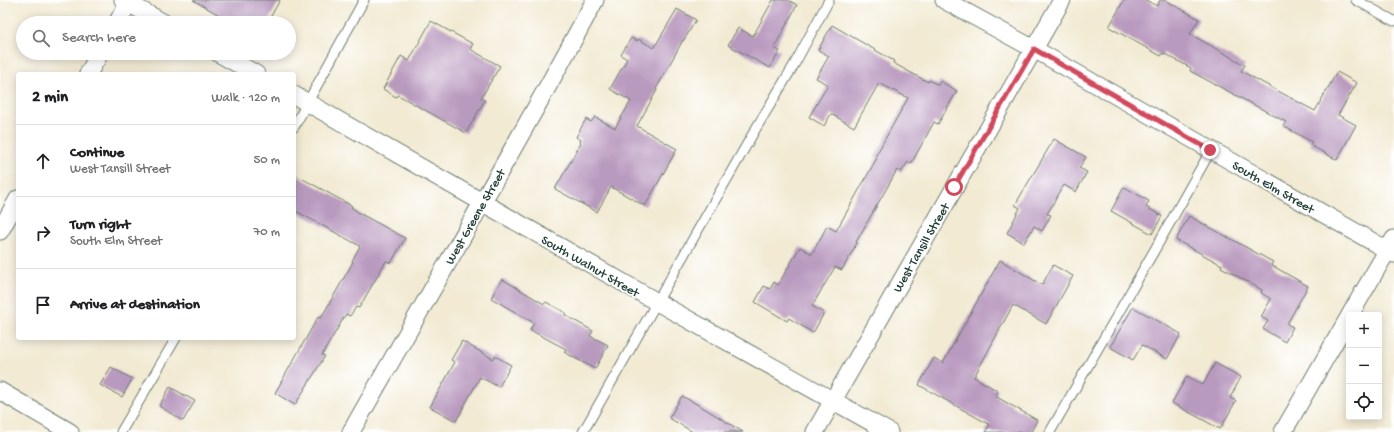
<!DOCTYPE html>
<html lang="en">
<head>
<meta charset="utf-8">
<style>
  :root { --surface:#fff; --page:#f2f2f2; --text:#202124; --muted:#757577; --line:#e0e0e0 }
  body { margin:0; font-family:"Gochi Hand",sans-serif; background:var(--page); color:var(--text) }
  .controls { position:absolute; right:12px; bottom:12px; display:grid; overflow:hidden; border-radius:4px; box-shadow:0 2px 10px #0003 }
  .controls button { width:36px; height:36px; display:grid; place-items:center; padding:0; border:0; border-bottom:1px solid var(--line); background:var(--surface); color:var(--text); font:20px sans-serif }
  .stop { position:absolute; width:12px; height:12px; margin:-9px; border:3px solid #d1495b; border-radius:50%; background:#fff }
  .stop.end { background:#d1495b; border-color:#fff; box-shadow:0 1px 4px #0008 }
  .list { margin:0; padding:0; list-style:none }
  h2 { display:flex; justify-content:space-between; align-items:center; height:52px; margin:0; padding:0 16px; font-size:17px }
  h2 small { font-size:13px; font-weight:400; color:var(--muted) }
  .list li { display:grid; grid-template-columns:26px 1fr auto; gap:12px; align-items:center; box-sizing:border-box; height:72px; padding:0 16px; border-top:1px solid var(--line) }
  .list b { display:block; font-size:15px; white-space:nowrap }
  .list p { margin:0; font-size:13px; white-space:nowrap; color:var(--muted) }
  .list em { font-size:13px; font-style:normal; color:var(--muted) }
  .icon { flex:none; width:22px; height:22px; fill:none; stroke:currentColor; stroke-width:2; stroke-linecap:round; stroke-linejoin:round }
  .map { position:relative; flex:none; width:1394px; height:432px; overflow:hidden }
  .search { position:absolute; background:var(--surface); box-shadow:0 2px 10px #0003; left:16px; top:16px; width:280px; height:44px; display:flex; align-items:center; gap:10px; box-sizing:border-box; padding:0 14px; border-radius:22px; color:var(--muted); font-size:15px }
  .panel { position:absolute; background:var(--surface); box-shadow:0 2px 10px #0003; left:16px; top:72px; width:280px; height:268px; border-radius:4px }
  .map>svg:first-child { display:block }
  .building { fill:#b99abf }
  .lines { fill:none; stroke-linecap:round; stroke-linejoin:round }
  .lane-casing { stroke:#697a6c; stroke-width:11 }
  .street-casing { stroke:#697a6c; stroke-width:19 }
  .lane { stroke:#fff; stroke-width:9 }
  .street { stroke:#fff; stroke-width:17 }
  .route { stroke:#d1495b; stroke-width:5 }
  .labels { text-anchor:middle; stroke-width:3.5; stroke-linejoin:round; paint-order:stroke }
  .street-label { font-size:13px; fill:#1f3d34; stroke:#fff }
</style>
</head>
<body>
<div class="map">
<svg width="1394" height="432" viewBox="0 0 1394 432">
  <rect width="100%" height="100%" fill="#fff"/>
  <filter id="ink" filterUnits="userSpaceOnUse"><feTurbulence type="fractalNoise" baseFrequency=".025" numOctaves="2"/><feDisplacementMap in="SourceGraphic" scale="8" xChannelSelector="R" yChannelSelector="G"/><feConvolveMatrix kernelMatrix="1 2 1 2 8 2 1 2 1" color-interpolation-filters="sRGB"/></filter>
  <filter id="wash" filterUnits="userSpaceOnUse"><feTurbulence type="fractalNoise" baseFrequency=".012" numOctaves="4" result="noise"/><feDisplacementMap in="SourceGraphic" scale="16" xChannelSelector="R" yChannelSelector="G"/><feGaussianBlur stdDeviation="0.9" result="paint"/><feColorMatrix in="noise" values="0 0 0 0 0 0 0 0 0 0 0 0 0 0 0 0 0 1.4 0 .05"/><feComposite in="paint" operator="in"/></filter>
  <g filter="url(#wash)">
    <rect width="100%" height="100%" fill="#f2ead3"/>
    <g id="blocks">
      <path class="building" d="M193,0H280L267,23H233Z
        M773,0H788L797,5L774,48L780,51L770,68L728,45L738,28L753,36Z
        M1124,0H1146L1157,6L1160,0H1165L1199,19L1190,34L1245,65L1241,71L1315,111L1337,72L1357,83L1338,115L1356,125L1337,160L1310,145L1312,142L1283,126L1286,122L1190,71L1191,68L1163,53L1161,56L1109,27Z
        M677,9L696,20L684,40H683L656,89L657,90L637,126L677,149L645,206L611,187L597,212L555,189L581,143L580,142L581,140L576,137L586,119L591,122L595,117L615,128L631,101L610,89L627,59L621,55L631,38L637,41L638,39L654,48Z
        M431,21L473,44L470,49L500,66L481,98L485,100L466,133L398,95L396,97L383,89L401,56L409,61Z
        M832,25L894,61L893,63L928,82L929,80L938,85L940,81L957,91L938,124L934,122L911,164L908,162L901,172L897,170L856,242L857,243L842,270L835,267L812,306L824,313L813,333L789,318L787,321L755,302L764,286L770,289L774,282L778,285L800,247L812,254L827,226L836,231L877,158L875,157L908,98L879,83L854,127L831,114L824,126L809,117L828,85L816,78L829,56L818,50Z
        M1054,139L1086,157L1079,168L1087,172L1076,192L1064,185L1047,214L1051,215L1042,231L1034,226L1024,243L1007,233L1020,208L1015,205Z
        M294,174L352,206L351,207L359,213L405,238L391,263L386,261L359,308L356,307L350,316L346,314L322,355L325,356L295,405L275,393L318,317L321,318L353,262L352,261L360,246L294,210Z
        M1124,187L1149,201L1146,207L1162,216L1152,234L1111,211Z
        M1189,216L1273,262L1271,265L1308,286L1287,324L1293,327L1285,342L1263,329L1268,321L1261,317L1271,299L1261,293L1262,290L1221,267L1222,265L1176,240Z
        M1000,260L1042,285L1053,265L1073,276L1046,324L1013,305L974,377L998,391L995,396L1037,420L1031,432H985L990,425L919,385L934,358L943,363Z
        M502,279L544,304L546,302L566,313L565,315L593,331L590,336L608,345L595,369L564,352L566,349L530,330L534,323L491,298Z
        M1133,307L1181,334L1167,359L1142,345L1133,360L1110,347Z
        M462,341L493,359L495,356L511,365L499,387L480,377L456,421L430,407L455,362L451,360Z
        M1215,363L1241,377L1230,398L1236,401L1220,429L1172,403L1187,376L1203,385Z
        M111,367L132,379L122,397L100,385Z
        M170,387L195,401L183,421L159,406Z
        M682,396L702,407L743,432H693L669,418Z"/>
    </g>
  </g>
  <g filter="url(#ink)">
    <use href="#blocks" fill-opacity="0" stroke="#697a6c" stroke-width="1"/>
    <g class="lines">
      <g class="lane-casing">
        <path id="lane" d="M1356,0L1394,21
          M294,127L364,0
          M121,432L176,338
          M583,432L755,130L794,65L829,0
          M1050,432L1158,244L1211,150"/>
      </g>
      <g class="street-casing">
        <path id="street" d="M123,0L164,23
          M944,0L1034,49L1394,254
          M117,23L130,0
          M218,53L256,74
          M88,74L100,53
          M294,95L657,302L889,432
          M0,231L18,199
          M1350,315L1394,239
          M0,391L70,432
          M351,432C432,288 517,146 595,0
          M815,432L1062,0
          M1283,432L1349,317"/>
      </g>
      <use href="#lane" class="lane"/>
      <use href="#street" class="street"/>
    </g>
  </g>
  <g class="lines" filter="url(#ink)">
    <path class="route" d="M954,187L1034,49L1210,150"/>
  </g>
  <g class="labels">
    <g class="street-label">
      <text transform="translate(1274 186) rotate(30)" y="5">South Elm Street</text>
      <text transform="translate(474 216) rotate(-60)" y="5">West Greene Street</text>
      <text transform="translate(920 247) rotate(-60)" y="5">West Tansill Street</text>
      <text transform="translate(591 265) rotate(30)" y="5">South Walnut Street</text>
    </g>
  </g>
</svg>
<div class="controls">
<button>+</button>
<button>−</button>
<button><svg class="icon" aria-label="locate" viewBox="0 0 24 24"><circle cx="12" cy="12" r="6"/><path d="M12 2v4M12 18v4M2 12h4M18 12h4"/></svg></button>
</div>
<div class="stop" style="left:954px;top:187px"></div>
<div class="stop end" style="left:1210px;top:150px"></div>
<div class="search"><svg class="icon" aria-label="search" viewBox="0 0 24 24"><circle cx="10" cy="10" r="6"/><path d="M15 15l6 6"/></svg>Search here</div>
<section class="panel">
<h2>2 min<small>Walk · 120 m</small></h2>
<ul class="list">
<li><svg class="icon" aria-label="ahead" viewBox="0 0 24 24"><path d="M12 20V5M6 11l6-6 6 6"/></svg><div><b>Continue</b><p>West Tansill Street</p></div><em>50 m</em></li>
<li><svg class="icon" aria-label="right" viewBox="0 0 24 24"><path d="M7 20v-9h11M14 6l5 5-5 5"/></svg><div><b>Turn right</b><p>South Elm Street</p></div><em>70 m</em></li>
<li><svg class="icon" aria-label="arrive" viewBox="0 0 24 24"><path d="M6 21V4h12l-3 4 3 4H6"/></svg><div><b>Arrive at destination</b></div></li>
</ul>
</section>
</div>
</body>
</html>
